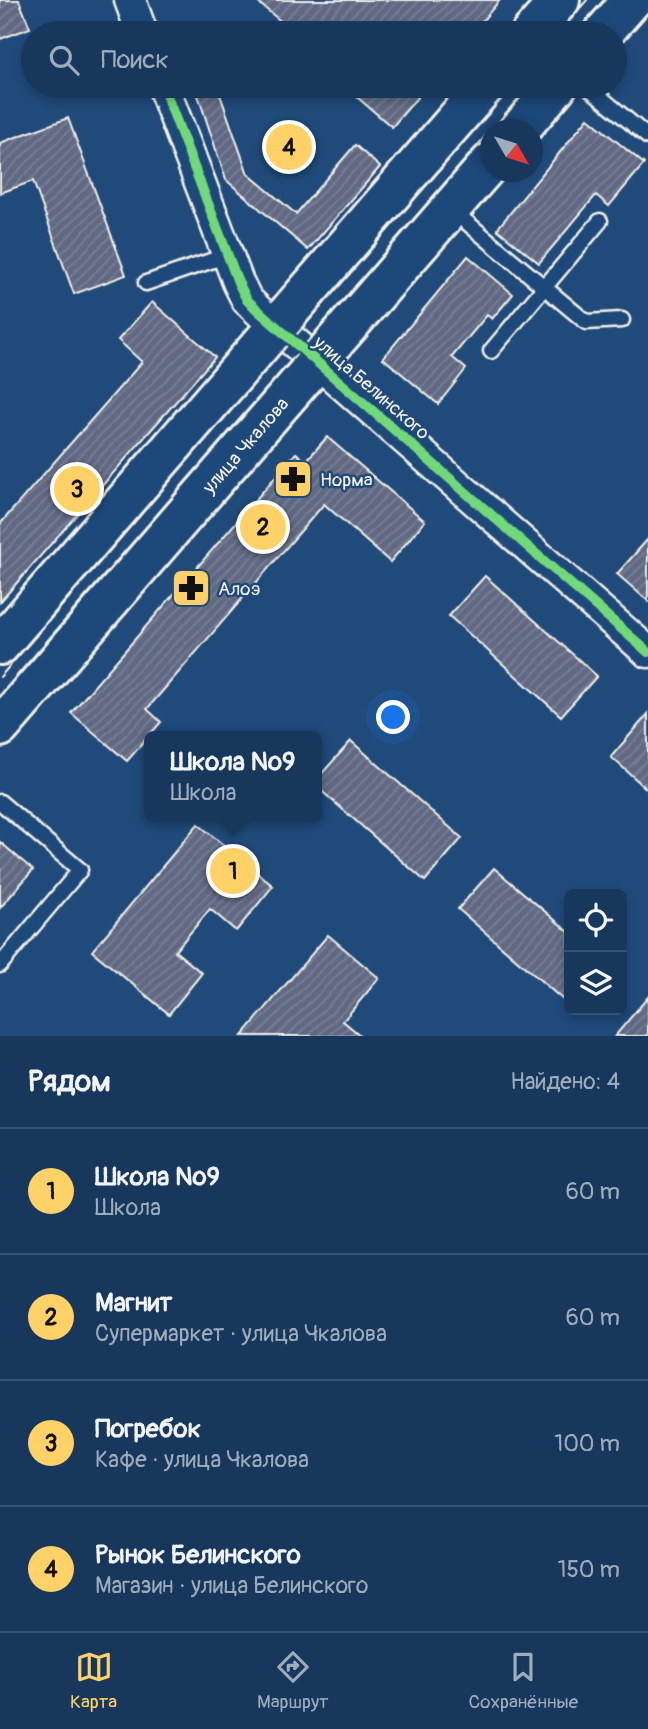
<!DOCTYPE html>
<html lang="ru">
<head>
<meta charset="utf-8">
<style>
  :root { --surface:#17385c; --page:#244365; --text:#f1f3f6; --muted:#9eacbb; --line:#365272; --accent:#ffd166 }
  body { margin:0; font-family:Pangolin,sans-serif; background:var(--page); color:var(--text) }
  .controls { position:absolute; right:21px; bottom:21px; display:grid; overflow:hidden; border-radius:10px; box-shadow:0 4px 10px #0003 }
  .controls button { width:63px; height:63px; display:grid; place-items:center; padding:0; border:0; border-bottom:2px solid var(--line); background:var(--surface); color:var(--text); font:35px sans-serif }
  .compass { position:absolute; left:480px; top:119px; width:63px; height:63px; border-radius:50%; background:var(--surface); box-shadow:0 4px 10px #0003; rotate:129deg }
  .you { position:absolute; left:394px; top:718px; width:24px; height:24px; margin:-18px; border:5px solid #fff; border-radius:50%; background:#1a73e8; box-shadow:0 0 0 10px #1a73e833 }
  .badge { display:grid; place-items:center; width:46px; height:46px; border-radius:50%; background:var(--accent); color:#111; font-size:23px; font-weight:700 }
  .pin { position:absolute; translate:-50% -50%; border:4px solid #fff; box-shadow:0 2px 7px #0006 }
  .popup { position:absolute; left:144px; top:731px; width:178px; height:91px; box-sizing:border-box; display:grid; place-content:center; border-radius:10px; background:var(--surface); filter:drop-shadow(0 2px 5px #0005); font-size:23px; white-space:nowrap; color:var(--muted) }
  .popup b { font-size:26px; color:var(--text) }
  .popup::after { content:''; position:absolute; left:50%; top:100%; margin-left:-14px; border:14px solid transparent; border-top-color:var(--surface) }
  .list { margin:0; padding:0; list-style:none }
  h2 { display:flex; justify-content:space-between; align-items:center; height:91px; margin:0; padding:0 28px; font-size:30px }
  h2 small { font-size:23px; font-weight:400; color:var(--muted) }
  .list li { display:grid; grid-template-columns:46px 1fr auto; gap:21px; align-items:center; box-sizing:border-box; height:126px; padding:0 28px; border-top:2px solid var(--line) }
  .list b { display:block; font-size:26px; white-space:nowrap }
  .list p { margin:0; font-size:23px; white-space:nowrap; color:var(--muted) }
  .list em { font-size:23px; font-style:normal; color:var(--muted) }
  .icon { flex:none; width:38px; height:38px; fill:none; stroke:currentColor; stroke-width:2; stroke-linecap:round; stroke-linejoin:round }
  .map { position:relative; flex:none; width:648px; height:1036px; overflow:hidden }
  .search { position:absolute; background:var(--surface); box-shadow:0 4px 10px #0003; left:21px; right:21px; top:21px; height:77px; display:flex; align-items:center; gap:18px; box-sizing:border-box; padding:0 24px; border-radius:38px; color:var(--muted); font-size:26px }
  .sheet { height:595px; background:var(--surface) }
  nav { display:flex; justify-content:space-around; align-items:center; box-sizing:border-box; height:98px; border-top:2px solid var(--line); background:var(--surface); font-size:19px; color:var(--muted) }
  nav a { display:grid; justify-items:center; gap:4px }
  nav .on { color:var(--accent) }
  .map>svg:first-child { display:block }
  .building { fill:url(#building-hatch); stroke:#f4f1e8; stroke-width:2 }
  .lines { fill:none; stroke-linecap:round; stroke-linejoin:round }
  .service-casing { stroke:#f4f1e8; stroke-width:19 }
  .minor-casing { stroke:#f4f1e8; stroke-width:35 }
  .secondary-casing { stroke:#f4f1e8; stroke-width:44 }
  .service { stroke:#1f4a7a; stroke-width:14 }
  .minor { stroke:#1f4a7a; stroke-width:30 }
  .secondary { stroke:#1f4a7a; stroke-width:38 }
  .tram { stroke:#f4f1e8; stroke-width:2 }
  .cycleway-casing { stroke:#1f4a7a; stroke-width:15 }
  .cycleway { stroke:#71d979; stroke-width:10 }
  .labels { text-anchor:middle; stroke-width:5; stroke-linejoin:round; paint-order:stroke }
  .street-label { font-size:19px; fill:#f4f1e8; stroke:#1f4a7a }
  .poi-label { font-size:19px; fill:#f4f1e8; stroke:#1f4a7a; text-anchor:start }
</style>
</head>
<body>
<div class="map">
<svg width="648" height="1036" viewBox="0 0 648 1036">
  <defs>
    <pattern id="building-hatch" width="6" height="6" patternUnits="userSpaceOnUse" patternTransform="scale(1.75)"><rect width="6" height="6" fill="#616983"/><path d="M-1 1l2-2M0 6l6-6M5 7l2-2" fill="none" stroke="#787f95"/></pattern>
  </defs>
  <rect width="100%" height="100%" fill="#1f4a7a"/>
  <filter id="ink" filterUnits="userSpaceOnUse"><feTurbulence type="fractalNoise" baseFrequency=".0143" numOctaves="2"/><feDisplacementMap in="SourceGraphic" scale="14" xChannelSelector="R" yChannelSelector="G"/><feConvolveMatrix kernelMatrix="1 2 1 2 8 2 1 2 1" color-interpolation-filters="sRGB"/></filter>
  <g filter="url(#ink)">
    <path class="building" d="M0,0H19L30,28L0,39Z
      M255,0H500L472,33H295Z
      M195,86H217L248,174L296,214L355,145L380,167L308,250L226,180Z
      M344,86H427L392,127Z
      M68,118L126,275L74,294L33,181L0,193V143Z
      M588,118L644,164L609,206L596,195L539,263L497,229Z
      M468,256L513,294L492,319L487,315L452,357L466,369L438,404L383,358Z
      M152,302L215,357L0,602V524L142,362L118,340Z
      M327,437L425,521L390,562L324,504L147,709L161,722L127,761L71,713L296,453L306,461Z
      M648,539V601L617,574Z
      M485,576L597,676L561,716L449,616Z
      M648,714V790L611,757Z
      M351,741L462,838L425,881L317,787V779Z
      M198,824L273,886L236,931L210,909L175,951L202,973L169,1014L92,951Z
      M0,842L33,870L0,908Z
      M494,868L569,932V1005L458,909Z
      M328,935L379,978L343,1021L361,1036H242Z
      M648,997V1036H615Z"/>
    <g class="lines">
      <g class="service-casing">
        <path id="service" d="M587,86L648,137
          M452,210L586,322L622,320
          M146,283L228,255
          M491,351L600,221
          M0,802L80,870L0,965"/>
      </g>
      <g class="minor-casing">
        <path id="minor" d="M130,0L142,33
          M163,86L238,282L247,300L262,314L648,652"/>
      </g>
      <g class="secondary-casing">
        <path id="secondary" d="M531,33L560,0
          M603,33L632,0
          M519,130L557,86
          M0,645L485,86
          M0,727L490,163"/>
      </g>
      <use href="#service" class="service"/>
      <use href="#minor" class="minor"/>
      <use href="#secondary" class="secondary"/>
      <path class="tram" d="M558,33L587,0
        M575,33L604,0
        M492,130L530,86
        M0,677L512,86
        M0,697L490,131"/>
      <g class="cycleway-casing">
        <path id="cycleway" d="M163,86L238,282L247,300L262,314L648,652"/>
      </g>
      <use href="#cycleway" class="cycleway"/>
    </g>
  </g>
  <defs>
    <g id="pharmacy-square" transform="scale(2.0125)"><rect x="-9" y="-9" width="18" height="18" rx="4" fill="#ffd166" stroke="#1f4a7a"/><path d="M-2-6h4v4h4v4h-4v4h-4v-4h-4v-4h4Z" fill="#111"/></g>
  </defs>
  <g fill-rule="evenodd">
    <use href="#pharmacy-square" x="293" y="479"/>
    <use href="#pharmacy-square" x="191" y="588"/>
  </g>
  <g class="labels">
    <g class="street-label">
      <text transform="translate(372 387) rotate(41)" y="7">улица Белинского</text>
      <text transform="translate(245 445) rotate(-49)" y="7">улица Чкалова</text>
    </g>
    <g class="poi-label">
      <text x="320" y="486">Норма</text>
      <text x="218" y="595">Алоэ</text>
    </g>
  </g>
</svg>
<div class="controls">
<button><svg class="icon" aria-label="locate" viewBox="0 0 24 24"><circle cx="12" cy="12" r="6"/><path d="M12 2v4M12 18v4M2 12h4M18 12h4"/></svg></button>
<button><svg class="icon" aria-label="layers" viewBox="0 0 24 24"><path d="M12 4l9 5-9 5-9-5zM3 14l9 5 9-5"/></svg></button>
</div>
<svg class="compass" viewBox="-18 -18 36 36"><path d="M0-13l5 13h-10z" fill="#e53935"/><path d="M0 13l5-13h-10z" fill="#9eacbb"/></svg>
<div class="you"></div>
<div class="pin badge" style="left:233px;top:871px">1</div>
<div class="popup"><b>Школа №9</b>Школа</div>
<div class="pin badge" style="left:263px;top:527px">2</div>
<div class="pin badge" style="left:77px;top:489px">3</div>
<div class="pin badge" style="left:289px;top:147px">4</div>
<div class="search"><svg class="icon" aria-label="search" viewBox="0 0 24 24"><circle cx="10" cy="10" r="6"/><path d="M15 15l6 6"/></svg>Поиск</div>
</div>
<section class="sheet">
<h2>Рядом<small>Найдено: 4</small></h2>
<ul class="list">
<li><span class="badge">1</span><div><b>Школа №9</b><p>Школа</p></div><em>60 m</em></li>
<li><span class="badge">2</span><div><b>Магнит</b><p>Супермаркет · улица Чкалова</p></div><em>60 m</em></li>
<li><span class="badge">3</span><div><b>Погребок</b><p>Кафе · улица Чкалова</p></div><em>100 m</em></li>
<li><span class="badge">4</span><div><b>Рынок Белинского</b><p>Магазин · улица Белинского</p></div><em>150 m</em></li>
</ul>
</section>
<nav>
<a class="on"><svg class="icon" aria-label="map" viewBox="0 0 24 24"><path d="M3 6l6-2 6 2 6-2v14l-6 2-6-2-6 2zM9 4v14M15 6v14"/></svg>Карта</a>
<a><svg class="icon" aria-label="directions" viewBox="0 0 24 24"><path d="M12 3l9 9-9 9-9-9zM9 14v-3h6M13 9l2 2-2 2"/></svg>Маршрут</a>
<a><svg class="icon" aria-label="saved" viewBox="0 0 24 24"><path d="M7 4h10v16l-5-4-5 4z"/></svg>Сохранённые</a>
</nav>
</body>
</html>
